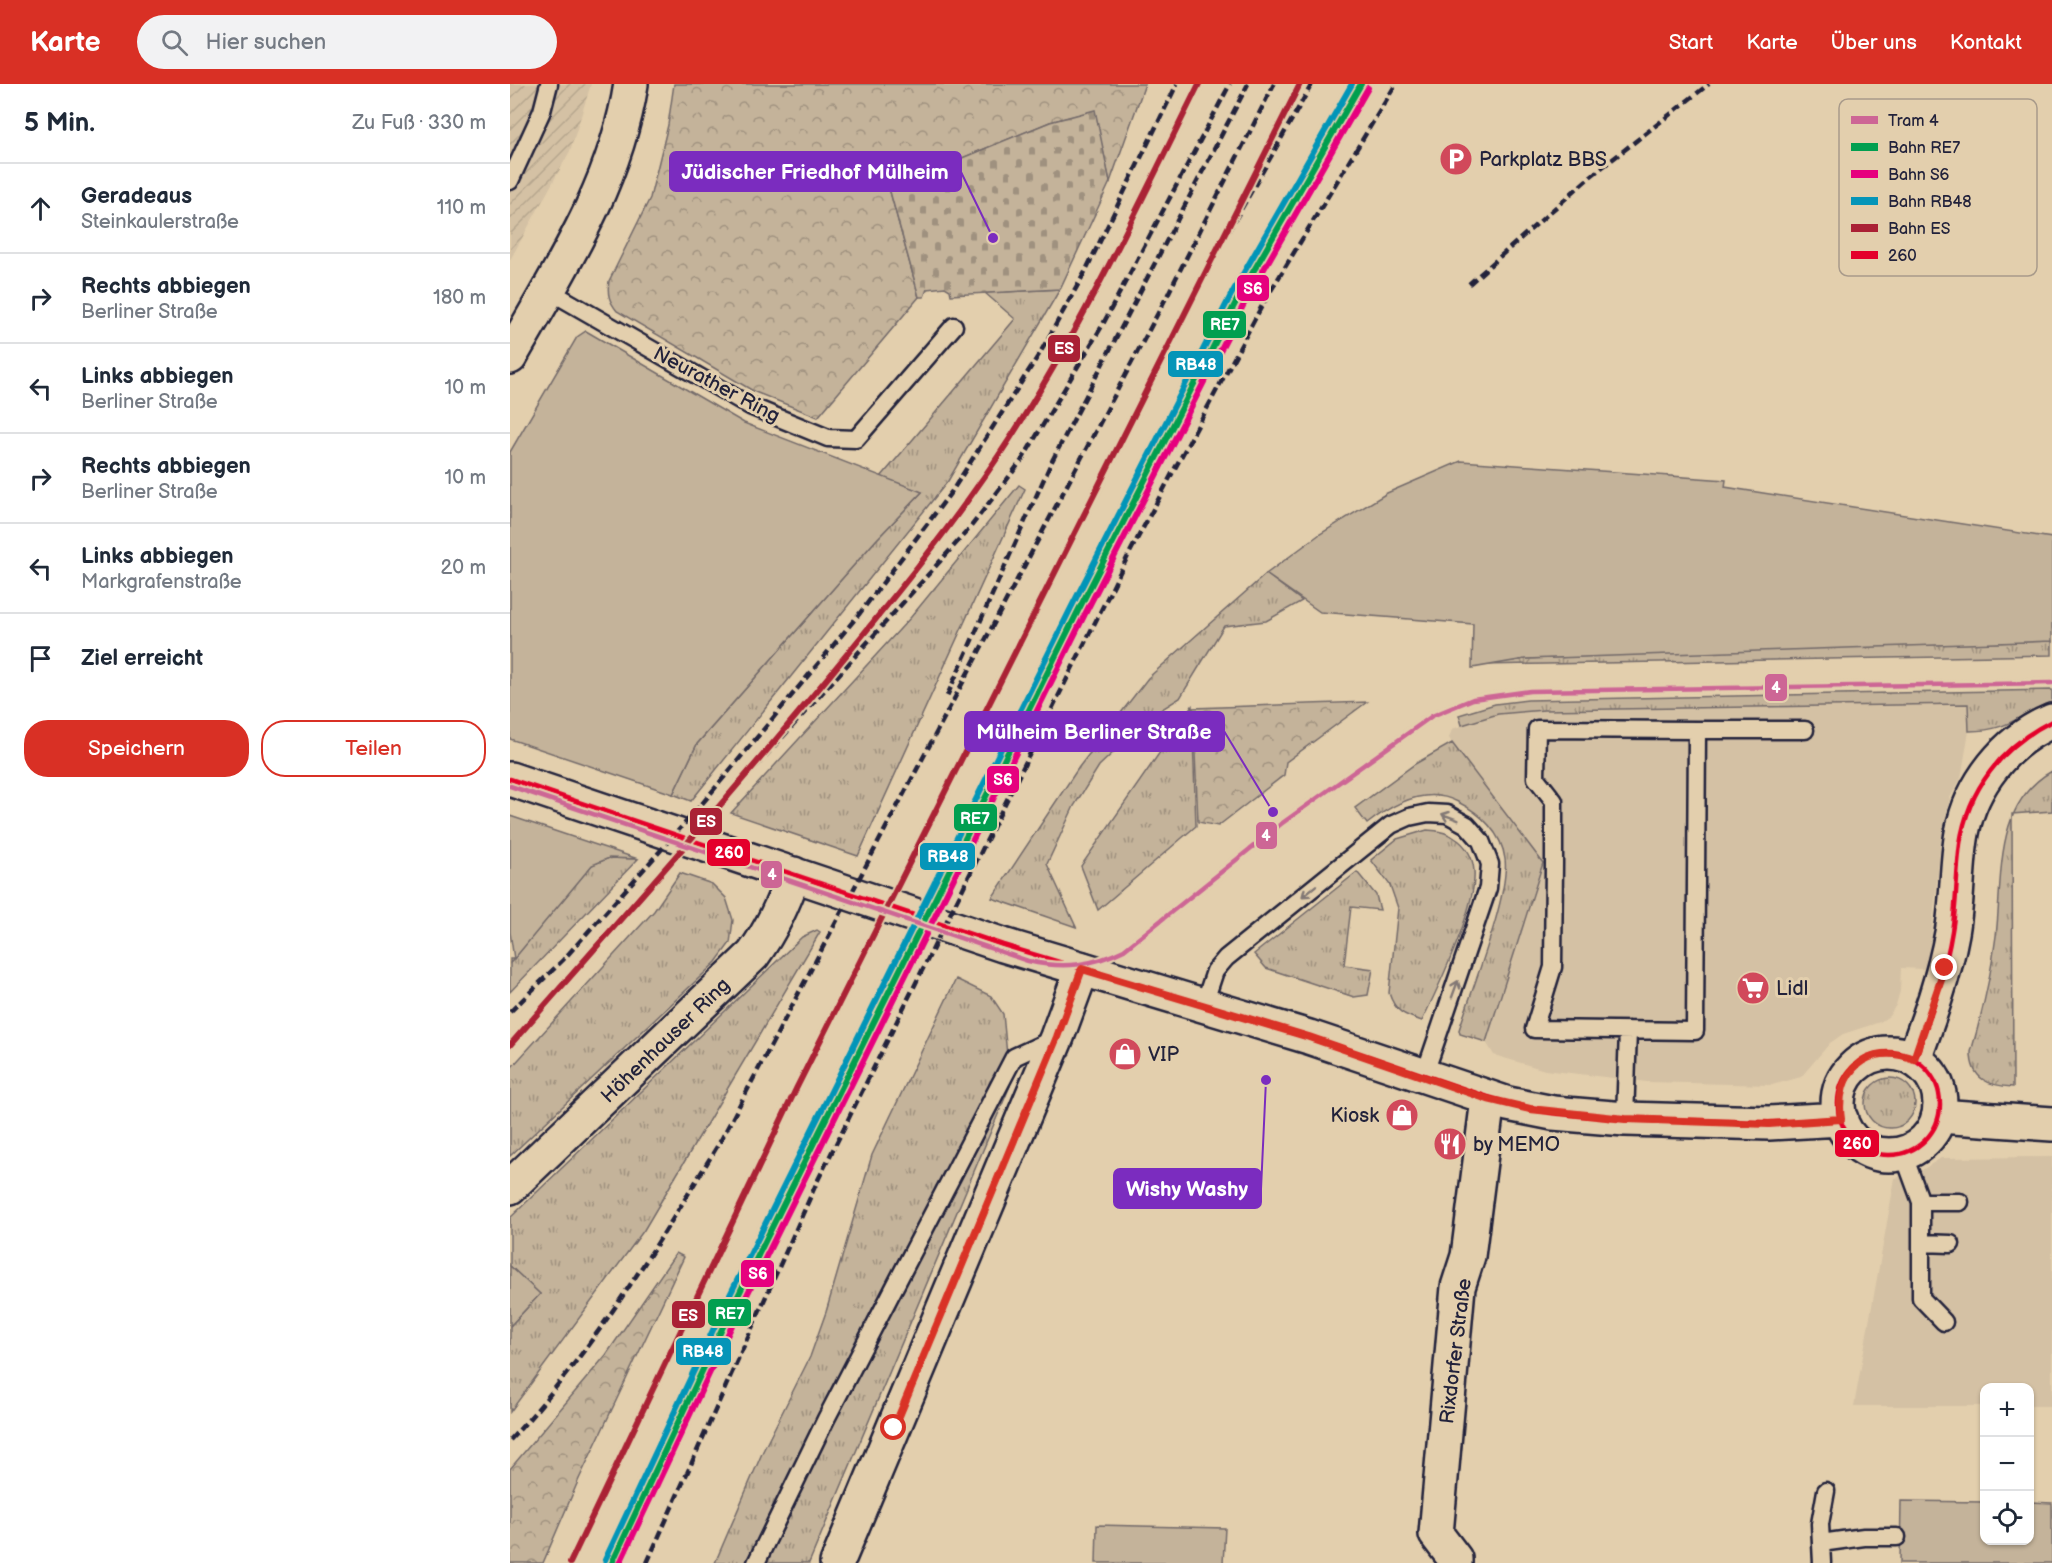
<!DOCTYPE html>
<html lang="de">
<head>
<meta charset="utf-8">
<style>
  :root { --surface:#fff; --page:#f2f2f3; --text:#1f2937; --muted:#747a83; --line:#e0e1e3; --accent:#d93025 }
  body { margin:0; font-family:"Balsamiq Sans",sans-serif; background:var(--page); color:var(--text) }
  .controls { position:absolute; right:18px; bottom:18px; display:grid; overflow:hidden; border-radius:12px; box-shadow:0 2px 4px #0004 }
  .controls button { width:54px; height:54px; display:grid; place-items:center; padding:0; border:0; border-bottom:2px solid var(--line); background:var(--surface); color:var(--text); font:30px sans-serif }
  .stop { position:absolute; width:18px; height:18px; margin:-14px; border:4px solid #d93025; border-radius:50%; background:#fff }
  .stop.end { background:#d93025; border-color:#fff; box-shadow:0 2px 6px #0008 }
  .list { margin:0; padding:0; list-style:none }
  h2 { display:flex; justify-content:space-between; align-items:center; height:78px; margin:0; padding:0 24px; font-size:26px }
  h2 small { font-size:20px; font-weight:400; color:var(--muted) }
  .list li { display:grid; grid-template-columns:39px 1fr auto; gap:18px; align-items:center; box-sizing:border-box; height:90px; padding:0 24px; border-top:2px solid var(--line) }
  .list b { display:block; font-size:22px; white-space:nowrap }
  .list p { margin:0; font-size:20px; white-space:nowrap; color:var(--muted) }
  .list em { font-size:20px; font-style:normal; color:var(--muted) }
  .actions { display:flex; gap:12px; padding:18px 24px }
  .actions a { flex:1; padding:14px 0; border:2px solid var(--accent); border-radius:24px; text-align:center; font-size:21px; color:var(--accent) }
  .actions .main { background:var(--accent); color:#fff }
  .icon { flex:none; width:33px; height:33px; fill:none; stroke:currentColor; stroke-width:2; stroke-linecap:round; stroke-linejoin:round }
  .map { position:relative; flex:none; width:1542px; height:1479px; overflow:hidden }
  header { display:flex; align-items:center; gap:36px; box-sizing:border-box; height:84px; padding:0 30px; background:var(--accent); color:#fff }
  header strong { font-size:28px }
  nav { display:flex; gap:33px; margin-inline-start:auto; font-size:21px }
  .search { width:420px; height:54px; background:var(--page); display:flex; align-items:center; gap:15px; box-sizing:border-box; padding:0 21px; border-radius:33px; color:var(--muted); font-size:22px }
  main { display:flex }
  aside { flex:1; background:var(--surface) }
  .map>svg:first-child { display:block }
  .built { fill:#d4c1a4 }
  .industrial { fill:url(#industrial-furrows) }
  .grass { fill:url(#grass-tufts); stroke:#736a6a; stroke-width:1.5 }
  .forest { fill:url(#forest-crowns); stroke:#736a6a; stroke-width:1.5 }
  .cemetery { fill:url(#cemetery-stones); stroke:#736a6a; stroke-width:1.5 }
  .garden { fill:#c4b39a; stroke:#736a6a; stroke-width:1.5 }
  .lines { fill:none; stroke-linecap:round; stroke-linejoin:round }
  .lane-casing { stroke:#22223b; stroke-width:21 }
  .street-casing { stroke:#22223b; stroke-width:38 }
  .secondary-casing { stroke:#22223b; stroke-width:38 }
  .lane { stroke:#e3cfad; stroke-width:16 }
  .street { stroke:#e3cfad; stroke-width:33 }
  .secondary { stroke:#e3cfad; stroke-width:33 }
  .rail { stroke:#22223b; stroke-width:4.5; stroke-dasharray:9 4.5; stroke-linecap:butt }
  .bus-1-casing { stroke:#e3cfad; stroke-width:9 }
  .bus-1 { stroke:#e4002b; stroke-width:4.5 }
  .rail-1-casing { stroke:#e3cfad; stroke-width:10 }
  .rail-2-casing { stroke:#e3cfad; stroke-width:10 }
  .rail-3-casing { stroke:#e3cfad; stroke-width:10 }
  .rail-4-casing { stroke:#e3cfad; stroke-width:10 }
  .rail-1 { stroke:#029f50; stroke-width:6 }
  .rail-2 { stroke:#e6007e; stroke-width:6 }
  .rail-3 { stroke:#0595b8; stroke-width:6 }
  .rail-4 { stroke:#aa2135; stroke-width:6 }
  .tram-1-casing { stroke:#e3cfad; stroke-width:9 }
  .tram-1 { stroke:#cd6695; stroke-width:4.5 }
  .oneway { stroke:#827874 }
  .route { stroke:#d93025; stroke-width:8 }
  .labels { text-anchor:middle; stroke-width:6; stroke-linejoin:round; paint-order:stroke }
  .poi-label { font-size:20px; fill:#22223b; stroke:#e3cfad; text-anchor:start }
  .street-label { font-size:20px; fill:#22223b; stroke:#e3cfad }
  .key { fill:#e3cfad; stroke:#a99b8b; stroke-width:1.5 }
  .key-label { font-size:16px; fill:#22223b }
  .leader { fill:none; stroke:#7b2cbf; stroke-width:2 }
  .callout-dot { fill:#7b2cbf; stroke:#e3cfad; stroke-width:2 }
  .callout { fill:#7b2cbf; stroke:#7b2cbf; stroke-width:2 }
  .callout-label { font-size:21px; text-anchor:middle; font-weight:bold; fill:#fff }
  .line-badge { stroke:#e3cfad; stroke-width:2 }
  .badge-label { font-size:16px; text-anchor:middle; font-weight:bold; fill:#fff }
</style>
</head>
<body>
<header>
<strong>Karte</strong>
<div class="search"><svg class="icon" aria-label="search" viewBox="0 0 24 24"><circle cx="10" cy="10" r="6"/><path d="M15 15l6 6"/></svg>Hier suchen</div>
<nav><a>Start</a><a>Karte</a><a>Über uns</a><a>Kontakt</a></nav>
</header>
<main>
<aside>
<h2>5 Min.<small>Zu Fuß · 330 m</small></h2>
<ul class="list">
<li><svg class="icon" aria-label="ahead" viewBox="0 0 24 24"><path d="M12 20V5M6 11l6-6 6 6"/></svg><div><b>Geradeaus</b><p>Steinkaulerstraße</p></div><em>110 m</em></li>
<li><svg class="icon" aria-label="right" viewBox="0 0 24 24"><path d="M7 20v-9h11M14 6l5 5-5 5"/></svg><div><b>Rechts abbiegen</b><p>Berliner Straße</p></div><em>180 m</em></li>
<li><svg class="icon" aria-label="left" viewBox="0 0 24 24"><path d="M17 20v-9H6M10 6l-5 5 5 5"/></svg><div><b>Links abbiegen</b><p>Berliner Straße</p></div><em>10 m</em></li>
<li><svg class="icon" aria-label="right" viewBox="0 0 24 24"><path d="M7 20v-9h11M14 6l5 5-5 5"/></svg><div><b>Rechts abbiegen</b><p>Berliner Straße</p></div><em>10 m</em></li>
<li><svg class="icon" aria-label="left" viewBox="0 0 24 24"><path d="M17 20v-9H6M10 6l-5 5 5 5"/></svg><div><b>Links abbiegen</b><p>Markgrafenstraße</p></div><em>20 m</em></li>
<li><svg class="icon" aria-label="arrive" viewBox="0 0 24 24"><path d="M6 21V4h12l-3 4 3 4H6"/></svg><div><b>Ziel erreicht</b></div></li>
</ul>
<div class="actions"><a class="main">Speichern</a><a>Teilen</a></div>
</aside>
<div class="map">
<svg width="1542" height="1479" viewBox="0 0 1542 1479">
  <defs>
    <pattern id="industrial-furrows" width="10" height="10" patternUnits="userSpaceOnUse" patternTransform="scale(1.5)"><rect width="10" height="10" fill="#d4c1a4"/><path d="M-1 1l2-2M0 10L10 0M9 11l2-2" fill="none" stroke="#b6a68e"/></pattern>
    <pattern id="grass-tufts" width="24" height="20" patternUnits="userSpaceOnUse" patternTransform="scale(1.5)"><rect width="24" height="20" fill="#c4b39a"/><path d="M3 7l-1-3M5 7V3M7 7l1-3M15 17l-1-3M17 17v-4M19 17l1-3" fill="none" stroke="#9f917f"/></pattern>
    <pattern id="forest-crowns" width="20" height="18" patternUnits="userSpaceOnUse" patternTransform="scale(1.5)"><rect width="20" height="18" fill="#c4b39a"/><path d="M2 6a3 3 0 1 1 6 0M12 15a3 3 0 1 1 6 0" fill="none" stroke="#9f917f"/></pattern>
    <pattern id="cemetery-stones" width="16" height="16" patternUnits="userSpaceOnUse" patternTransform="scale(1.5)"><rect width="16" height="16" fill="#c4b39a"/><path d="M2 7V4a2 2 0 0 1 4 0v3zM10 15v-3a2 2 0 0 1 4 0v3z" fill="#9f917f"/></pattern>
  </defs>
  <rect width="100%" height="100%" fill="#e3cfad"/>
  <filter id="ink" filterUnits="userSpaceOnUse"><feTurbulence type="fractalNoise" baseFrequency=".0167" numOctaves="2"/><feDisplacementMap in="SourceGraphic" scale="12" xChannelSelector="R" yChannelSelector="G"/><feConvolveMatrix kernelMatrix="1 2 1 2 8 2 1 2 1" color-interpolation-filters="sRGB"/></filter>
  <g filter="url(#ink)">
    <path class="built" d="M1459,620V647L1451,694L1440,714L1431,759L1420,865L1413,885L1391,884L1390,907L1386,921L1379,932L1370,938L1333,950L1320,959L1291,993L1262,1001L1137,998L1035,986L984,971L976,958L1033,779L942,659L939,654L942,645L988,630L1034,626Z
      M1542,1073V1322H1520V1304H1474V1322H1344L1385,1094L1409,1088L1431,1074Z"/>
    <path class="industrial" d="M0,0H81L60,67L0,176Z"/>
    <path class="grass" d="M550,205L438,397L181,717L163,710L187,660L366,456L412,408L371,393L505,235L475,209Z
      M509,401L515,405L348,772L221,729L401,533Z
      M756,490L792,517L756,537L714,542L670,614L644,630L589,682L564,722L537,780L566,843L482,814L569,683L638,594Z
      M1542,557V571L972,581L1015,575L1180,568Z
      M1542,606V618C1508,631 1499,647 1459,647L1458,620L1034,626L988,630L952,641L949,631L985,620L1018,616Z
      M682,622L686,742L588,826L571,782Z
      M942,659L1033,779L976,958L950,950L949,946C961,907 1000,811 995,775C992,749 970,729 948,718C916,701 882,720 857,740L845,724L905,680Z
      M1542,687V727L1502,730L1503,1003C1478,1002 1461,995 1461,968C1472,930 1481,892 1486,852C1493,794 1483,720 1542,687Z
      M917,746C941,746 962,761 964,787C967,822 928,904 912,937C894,931 885,928 879,909L888,824L880,801L861,776L887,755Z
      M99,774L128,775L0,908V879L82,781Z
      M847,788L866,811L870,826L841,823L834,881L863,885L858,911L844,913L756,884L744,870Z
      M170,789L202,800L216,814L223,836L220,859L206,878L0,1072V985L144,827Z
      M307,846L310,848L134,1146L0,1328V1242L30,1210L0,1182V1134L292,853Z
      M446,895L481,912L493,930L500,1002L299,1479H205L253,1367L300,1273L316,1228L362,1071Z
      M1355 1019a25 25 0 1 1 50 0a25 25 0 1 1-50 0Z"/>
    <path class="forest" d="M164,0H635L600,98L584,27L540,38L379,104L409,213L308,333L245,308L107,227C99,217 97,210 99,197L140,114L158,41Z
      M857,618L776,678L774,691L708,742L688,738L683,624Z
      M166,1169L174,1173L69,1395L33,1479H0V1385L96,1271Z"/>
    <path class="cemetery" d="M585,26L600,98L550,205L441,211L440,206L435,203L417,205L414,213H409L379,104L540,38Z"/>
    <path class="garden" d="M76,247L234,339L412,408L366,456L187,660L163,710L0,655V368L67,253Z
      M951,377L1216,396L1215,403L1542,454V557L1015,575L962,584L963,540L810,528L756,490L810,450L877,409Z
      M0,732L128,775L99,774L82,781L4,875L0,879V875H4L0,848Z
      M0,1182L30,1210L0,1242Z
      M1391,1417L1474,1418V1456H1520V1418L1542,1419V1479H1390Z
      M587,1441L715,1444L713,1479H586Z"/>
    <g class="lines">
      <g class="lane-casing">
        <path id="lane" d="M0,97L32,27L39,0
          M38,206L240,322L318,354L346,355L444,242
          M1027,645L1187,646L1185,947L1024,945L1043,883L1044,779V717L1026,694Z
          M1187,646H1295
          M694,920L705,887L716,874L881,741L899,733L918,729L937,730L957,741L971,757L980,780L978,804L914,992
          M1115,1035L1118,946
          M1393,1069L1411,1118H1450
          M1411,1118V1214L1434,1238
          M1411,1159L1441,1160
          M1311,1459L1354,1453H1387
          M246,1479L316,1335L504,973L543,955
          M1312,1479L1310,1440L1316,1407"/>
      </g>
      <g class="street-casing">
        <path id="street" d="M1429,1032L1542,1040
          M327,1479L547,953L572,885
          M945,1479V1475L926,1450L948,1203L958,1172L978,1015"/>
      </g>
      <g class="secondary-casing">
        <path id="secondary" d="M0,273C49,187 106,100 121,0
          M0,695L493,861L799,953L998,1020L1043,1029L1115,1035L1259,1039L1331,1035
          M1328 1020a51 51 0 1 1 102 0a51 51 0 1 1-102 0Z
          M1404,975C1419,934 1434,893 1442,849C1448,816 1446,782 1452,749C1461,701 1496,656 1542,637
          M0,1103L243,871C262,845 273,820 284,790"/>
      </g>
      <use href="#lane" class="lane"/>
      <use href="#street" class="street"/>
      <use href="#secondary" class="secondary"/>
      <path class="rail" d="M698,184L802,0
        M959,200L1081,92L1199,0
        M437,612L541,379L738,0
        M227,704L459,445L512,376L592,242L720,0
        M0,928L53,876L191,721L350,529L442,407L530,269L575,188L667,0
        M0,1356C83,1267 148,1160 211,1056L657,212L764,0
        M137,1479L307,1098L618,472L754,218L886,0"/>
      <g class="bus-1-casing">
        <path id="bus-1" d="M0,695L493,861L799,953L998,1020L1043,1029L1115,1035L1259,1039L1331,1035
          M1328 1020a51 51 0 1 1 102 0a51 51 0 1 1-102 0Z
          M1404,975C1419,933 1435,891 1442,847C1447,819 1446,789 1450,760C1458,705 1492,662 1542,637"/>
      </g>
      <use href="#bus-1" class="bus-1"/>
      <g class="rail-1-casing">
        <path id="rail-1" d="M102,1479L218,1232L568,527L728,214L851,0"/>
      </g>
      <g class="rail-2-casing">
        <path id="rail-2" d="M110,1479L225,1235L575,530L735,218L858,4"/>
      </g>
      <g class="rail-3-casing">
        <path id="rail-3" d="M95,1476L211,1229L561,524L721,211L842,0"/>
      </g>
      <g class="rail-4-casing">
        <path id="rail-4" d="M0,961C109,837 219,714 324,586C386,511 448,435 501,353C573,241 630,119 689,0
          M60,1479L286,1005L790,0"/>
      </g>
      <use href="#rail-1" class="rail-1"/>
      <use href="#rail-2" class="rail-2"/>
      <use href="#rail-3" class="rail-3"/>
      <use href="#rail-4" class="rail-4"/>
      <g class="tram-1-casing">
        <path id="tram-1" d="M0,702L518,877C553,885 582,882 614,866L771,740L922,632L963,615L1020,607L1542,599"/>
      </g>
      <use href="#tram-1" class="tram-1"/>
    </g>
    <defs><path id="oneway-shaft" d="M-6 0H5M1.5-3L5.5 0L1.5 3" fill="none" stroke-width="1.6" stroke-linecap="round" stroke-linejoin="round" transform="scale(1.5)"/></defs>
    <g class="oneway">
      <use href="#oneway-shaft" transform="translate(940 733) rotate(-159)"/>
      <use href="#oneway-shaft" transform="translate(799 807) rotate(141)"/>
      <use href="#oneway-shaft" transform="translate(945 905) rotate(-70)"/>
    </g>
  </g>
  <g class="lines" filter="url(#ink)">
    <path class="route" d="M384,1344L547,953L572,885L799,953L978,1015L1020,1025L1115,1035L1259,1040L1331,1035C1324,987 1358,957 1404,975L1435,884"/>
  </g>
  <defs>
    <g id="parking-disc" transform="scale(1.725)"><circle r="9.5" fill="#d1495b" stroke="#e3cfad"/><path d="M-3.5-5.5H1a3.5 3.5 0 0 1 0 7H-1V5.5H-3.5ZM-1-3.4V-.6H.8a1.4 1.4 0 0 0 0-2.8Z" fill="#fff"/></g>
    <g id="supermarket-disc" transform="scale(1.725)"><circle r="9.5" fill="#d1495b" stroke="#e3cfad"/><path d="M-6-5.5h2.5l.6 2H6L4.5 2H-2.5L-4.4-4H-6ZM-1.5 3.2a1.3 1.3 0 1 0 .1 0ZM3 3.2a1.3 1.3 0 1 0 .1 0Z" fill="#fff"/></g>
    <g id="shop-disc" transform="scale(1.725)"><circle r="9.5" fill="#d1495b" stroke="#e3cfad"/><path d="M-5-2.5h2.3a2.7 3.5 0 0 1 5.4 0H5L5.5 6h-11ZM-1.5-2.5h3a1.5 2.3 0 0 0-3 0Z" fill="#fff"/></g>
    <g id="restaurant-disc" transform="scale(1.725)"><circle r="9.5" fill="#d1495b" stroke="#e3cfad"/><path d="M-5-6h1v4h1v-4h1v4h1v-4h1v5L-1.5 .5V6h-2V.5L-5-1ZM5-6V6H3V1.5H1.5Q1.5-4 5-6Z" fill="#fff"/></g>
  </defs>
  <g fill-rule="evenodd">
    <use href="#parking-disc" x="946" y="75"/>
    <use href="#supermarket-disc" x="1243" y="904"/>
    <use href="#shop-disc" x="615" y="970"/>
    <use href="#shop-disc" x="892" y="1031"/>
    <use href="#restaurant-disc" x="940" y="1060"/>
  </g>
  <g class="labels">
    <g class="poi-label">
      <text x="969" y="82">Parkplatz BBS</text>
      <text x="1266" y="911">Lidl</text>
      <text x="638" y="977">VIP</text>
      <text x="869" y="1038" text-anchor="end">Kiosk</text>
      <text x="963" y="1067">by MEMO</text>
    </g>
    <g class="street-label">
      <text transform="translate(207 300) rotate(28)" y="7">Neurather Ring</text>
      <text transform="translate(155 956) rotate(-44)" y="7">Höhenhauser Ring</text>
      <text transform="translate(945 1267) rotate(-83)" y="7">Rixdorfer Straße</text>
    </g>
  </g>
  <rect x="1329" y="15" width="198" height="177" rx="9" class="key"/>
  <rect x="1341" y="32" width="27" height="8" fill="#cd6695"/>
  <rect x="1341" y="59" width="27" height="8" fill="#029f50"/>
  <rect x="1341" y="86" width="27" height="8" fill="#e6007e"/>
  <rect x="1341" y="113" width="27" height="8" fill="#0595b8"/>
  <rect x="1341" y="140" width="27" height="8" fill="#aa2135"/>
  <rect x="1341" y="167" width="27" height="8" fill="#e4002b"/>
  <g class="key-label">
    <text x="1378" y="42">Tram 4</text>
    <text x="1378" y="69">Bahn RE7</text>
    <text x="1378" y="96">Bahn S6</text>
    <text x="1378" y="123">Bahn RB48</text>
    <text x="1378" y="150">Bahn ES</text>
    <text x="1378" y="177">260</text>
  </g>
  <path class="leader" d="M483 154L451 88M763 728L714 647M756 996L751 1105"/>
  <g class="callout-dot">
    <circle cx="483" cy="154" r="6"/>
    <circle cx="763" cy="728" r="6"/>
    <circle cx="756" cy="996" r="6"/>
  </g>
  <g class="callout">
    <rect x="160" y="68" width="291" height="39" rx="6"/>
    <rect x="455" y="628" width="259" height="39" rx="6"/>
    <rect x="604" y="1085" width="147" height="39" rx="6"/>
  </g>
  <g class="callout-label">
    <text x="305" y="95">Jüdischer Friedhof Mülheim</text>
    <text x="584" y="655">Mülheim Berliner Straße</text>
    <text x="677" y="1112">Wishy Washy</text>
  </g>
  <g class="line-badge">
    <rect x="726" y="190" width="34" height="28" rx="6" fill="#e6007e"/>
    <rect x="692" y="226" width="45" height="29" rx="6" fill="#029f50"/>
    <rect x="537" y="250" width="34" height="29" rx="6" fill="#aa2135"/>
    <rect x="657" y="266" width="57" height="28" rx="6" fill="#0595b8"/>
    <rect x="1254" y="589" width="24" height="29" rx="6" fill="#cd6695"/>
    <rect x="476" y="681" width="34" height="29" rx="6" fill="#e6007e"/>
    <rect x="443" y="719" width="45" height="29" rx="6" fill="#029f50"/>
    <rect x="179" y="723" width="34" height="29" rx="6" fill="#aa2135"/>
    <rect x="745" y="737" width="23" height="29" rx="6" fill="#cd6695"/>
    <rect x="196" y="754" width="45" height="29" rx="6" fill="#e4002b"/>
    <rect x="409" y="758" width="57" height="29" rx="6" fill="#0595b8"/>
    <rect x="250" y="776" width="23" height="29" rx="6" fill="#cd6695"/>
    <rect x="1324" y="1045" width="46" height="29" rx="6" fill="#e4002b"/>
    <rect x="230" y="1175" width="35" height="29" rx="6" fill="#e6007e"/>
    <rect x="197" y="1214" width="45" height="29" rx="6" fill="#029f50"/>
    <rect x="161" y="1216" width="35" height="29" rx="6" fill="#aa2135"/>
    <rect x="165" y="1253" width="57" height="29" rx="6" fill="#0595b8"/>
  </g>
  <g class="badge-label">
    <text x="743" y="210">S6</text>
    <text x="715" y="246">RE7</text>
    <text x="554" y="270">ES</text>
    <text x="686" y="286">RB48</text>
    <text x="1266" y="609">4</text>
    <text x="493" y="701">S6</text>
    <text x="465" y="740">RE7</text>
    <text x="196" y="743">ES</text>
    <text x="756" y="757">4</text>
    <text x="219" y="774">260</text>
    <text x="438" y="778">RB48</text>
    <text x="262" y="796">4</text>
    <text x="1347" y="1065">260</text>
    <text x="248" y="1195">S6</text>
    <text x="220" y="1235">RE7</text>
    <text x="178" y="1237">ES</text>
    <text x="193" y="1273">RB48</text>
  </g>
</svg>
<div class="controls">
<button>+</button>
<button>−</button>
<button><svg class="icon" aria-label="locate" viewBox="0 0 24 24"><circle cx="12" cy="12" r="6"/><path d="M12 2v4M12 18v4M2 12h4M18 12h4"/></svg></button>
</div>
<div class="stop" style="left:384px;top:1344px"></div>
<div class="stop end" style="left:1435px;top:884px"></div>
</div>
</main>
</body>
</html>
